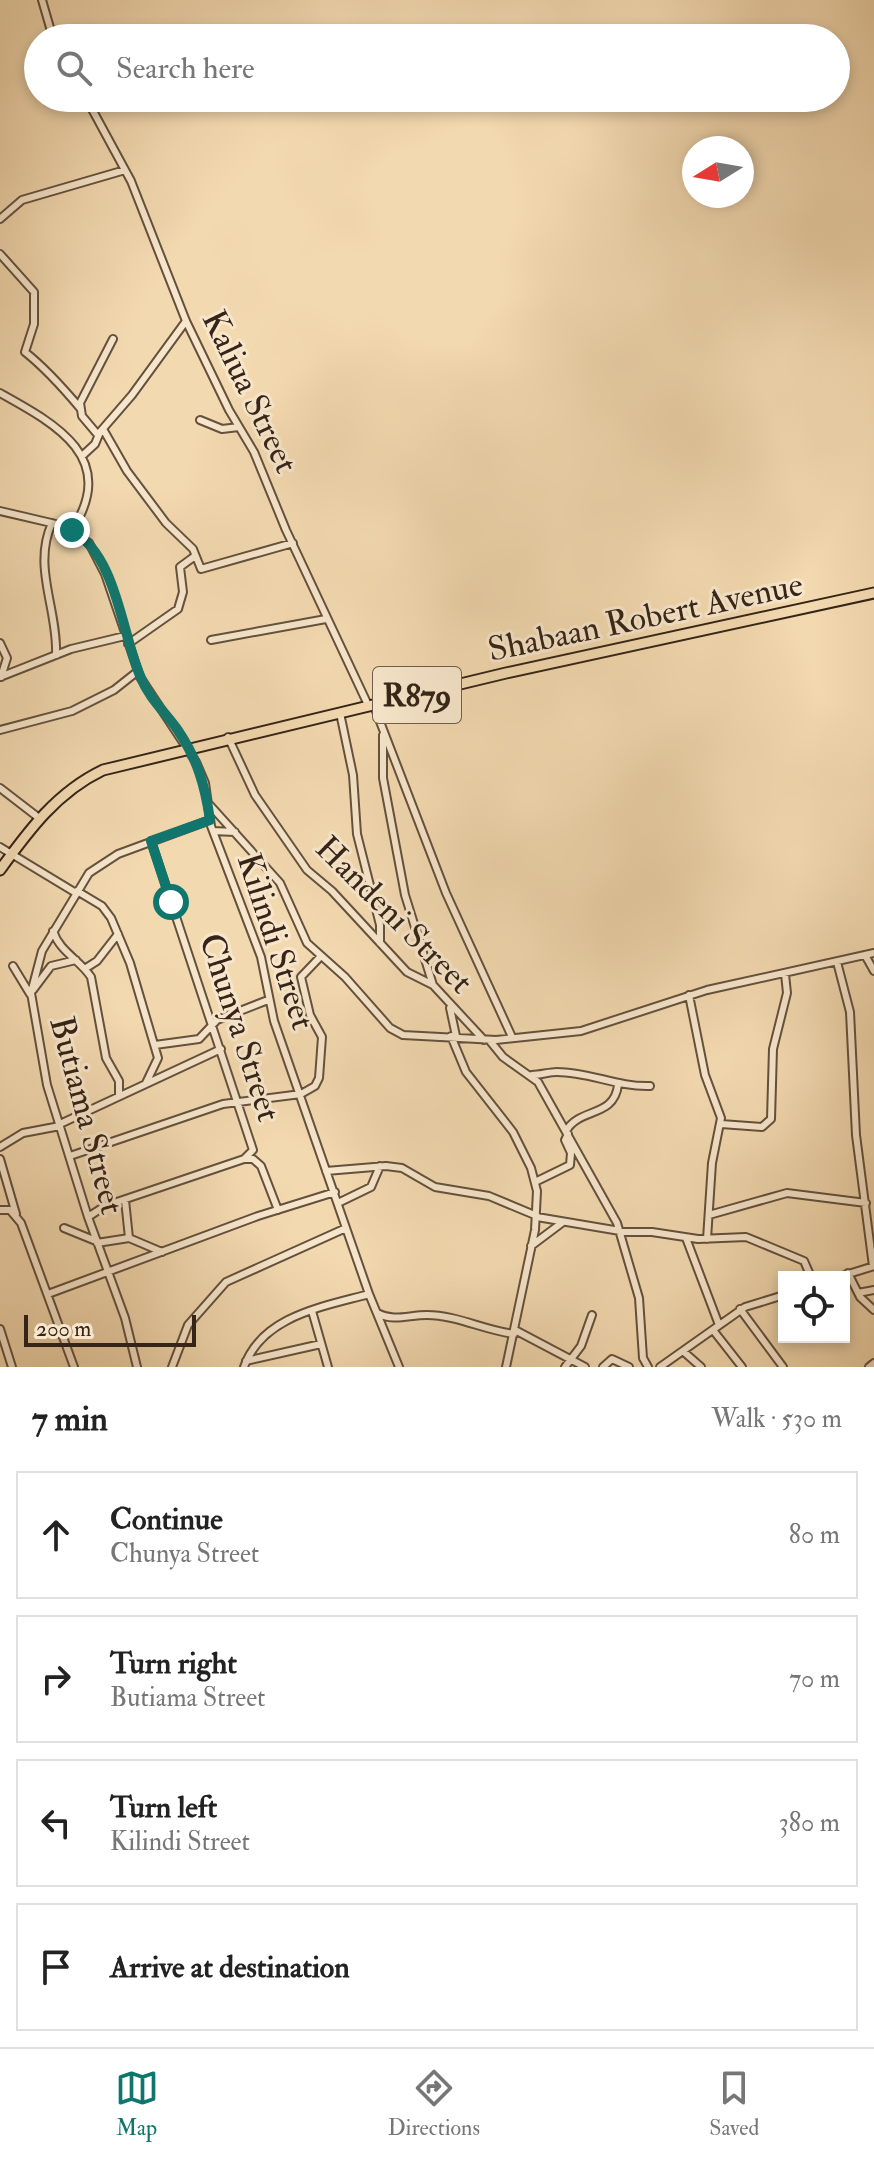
<!DOCTYPE html>
<html lang="en">
<head>
<meta charset="utf-8">
<style>
  :root { --surface:#fff; --page:#f2f2f2; --text:#222; --muted:#767676; --line:#e0e0e0; --accent:#0f766e }
  body { margin:0; font-family:"IM FELL Double Pica",serif; background:var(--page); color:var(--text) }
  .controls { position:absolute; right:24px; bottom:24px; display:grid; overflow:hidden; border-radius:0px; box-shadow:0 4px 12px #0003 }
  .controls button { width:72px; height:72px; display:grid; place-items:center; padding:0; border:0; border-bottom:2px solid var(--line); background:var(--surface); color:var(--text); font:40px sans-serif }
  .compass { position:absolute; left:682px; top:136px; width:72px; height:72px; border-radius:50%; background:var(--surface); box-shadow:0 4px 12px #0003; rotate:259deg }
  .scale { position:absolute; left:24px; bottom:20px; width:172px; box-sizing:border-box; padding-left:8px; border:4px solid #352417; border-top:0; font-size:22px; line-height:28px; white-space:nowrap; color:#352417; -webkit-text-stroke:6px #f7e6cc; paint-order:stroke }
  .stop { position:absolute; width:24px; height:24px; margin:-18px; border:6px solid #0f766e; border-radius:50%; background:#fff }
  .stop.end { background:#0f766e; border-color:#fff; box-shadow:0 2px 8px #0008 }
  .list { margin:0; padding:0; list-style:none }
  h2 { display:flex; justify-content:space-between; align-items:center; height:104px; margin:0; padding:0 32px; font-size:34px }
  h2 small { font-size:26px; font-weight:400; color:var(--muted) }
  .list li { display:grid; grid-template-columns:52px 1fr auto; gap:24px; align-items:center; box-sizing:border-box; height:128px; margin:0 16px 16px; padding:0 16px; border:2px solid var(--line); border-radius:0px }
  .list b { display:block; font-size:30px; white-space:nowrap }
  .list p { margin:0; font-size:26px; white-space:nowrap; color:var(--muted) }
  .list em { font-size:26px; font-style:normal; color:var(--muted) }
  .icon { flex:none; width:44px; height:44px; fill:none; stroke:currentColor; stroke-width:2; stroke-linecap:round; stroke-linejoin:round }
  .map { position:relative; flex:none; width:874px; height:1367px; overflow:hidden }
  .search { position:absolute; background:var(--surface); box-shadow:0 4px 12px #0003; left:24px; right:24px; top:24px; height:88px; display:flex; align-items:center; gap:20px; box-sizing:border-box; padding:0 28px; border-radius:44px; color:var(--muted); font-size:30px }
  .sheet { height:680px; background:var(--surface) }
  nav { display:flex; justify-content:space-around; align-items:center; box-sizing:border-box; height:112px; border-top:2px solid var(--line); background:var(--surface); font-size:22px; color:var(--muted) }
  nav a { display:grid; justify-items:center; gap:4px }
  nav .on { color:var(--accent) }
  .map>svg:first-child { display:block }
  .lines { fill:none; stroke-linecap:round; stroke-linejoin:round }
  .street-casing { stroke:#64513d; stroke-width:10 }
  .primary-casing { stroke:#352417; stroke-width:13 }
  .street { stroke:#f7e6cc; stroke-width:6 }
  .primary { stroke:#f3d9b0; stroke-width:9 }
  .route { stroke:#0f766e; stroke-width:10 }
  .labels { text-anchor:middle; stroke-width:6; stroke-linejoin:round; paint-order:stroke }
  .shield { fill:#f7e6cc; stroke:#6f5e4d; stroke-width:2 }
  .shield-label { font-size:32px; font-weight:bold; fill:#352417 }
  .street-label { font-size:34px; fill:#352417; stroke:#f7e6cc }
</style>
</head>
<body>
<div class="map">
<svg width="874" height="1367" viewBox="0 0 874 1367">
  <rect width="100%" height="100%" fill="#f3d9b0"/>
  <filter id="stains"><feTurbulence type="fractalNoise" baseFrequency=".0025" numOctaves="4"/><feColorMatrix values="0 0 0 0 .2 0 0 0 0 .09 0 0 0 0 .02 0 0 0 .5 -.17"/></filter>
  <radialGradient id="worn" r=".72"><stop offset=".6" stop-color="#630" stop-opacity="0"/><stop offset="1" stop-color="#630" stop-opacity=".3"/></radialGradient>
  <g class="lines">
    <g class="street-casing">
      <path id="street" d="M42,0L53,38
        M86,98L131,181L186,321L229,410L254,452L286,530L369,707
        M0,219L22,200L125,170
        M0,254L34,292V324L25,352C44,367 64,389 80,408
        M0,393C56,424 119,458 72,530
        M200,420L222,429L239,427
        M103,429L127,471L166,523L193,549L201,569L293,543
        M98,435L82,416L80,403L113,339
        M82,456L95,444L100,432L132,395L186,321
        M0,511L60,525L89,543L105,574L140,677L196,762L205,783L211,826L261,957L274,1021L369,1294L399,1367
        M52,523C32,567 58,609 56,655
        M211,640L326,619
        M0,643L7,658L1,677
        M128,644L178,609L183,592L180,567L195,556
        M0,677L71,649L125,636
        M374,706L446,893L512,1037
        M340,713L353,775L357,834L380,925V943
        M0,730L72,711L114,690L138,671
        M383,735V778L405,895L433,985
        M228,737L255,795L307,870L332,891L407,972L433,985L484,1040
        M0,788L39,818
        M208,803L280,883L307,943L345,977L390,1028L403,1035L496,1040L581,1031L707,990L874,953
        M213,831L235,832
        M0,847L76,893
        M77,891L102,906L111,918L130,963L158,1058L146,1083
        M53,931C60,952 79,959 91,977L106,1058L119,1081V1096
        M865,955L874,971
        M837,962L850,1012L856,1135L873,1266
        M13,966L30,994
        M86,968L97,961L118,934
        M33,990L51,966L76,960
        M689,995L705,1075L721,1118L712,1163L707,1239
        M450,1008L456,1036
        M451,1036L466,1072L513,1132L531,1168L537,1191L535,1230L506,1367
        M490,1041L503,1057L538,1082L617,1223L639,1298L643,1358L648,1367
        M155,1045L199,1039L217,1020L268,1000
        M532,1075C540,1075 549,1072 557,1072C589,1072 617,1087 650,1086
        M60,1124L221,1049
        M721,1124L762,1127L771,1119L773,1049L787,993L785,974
        M566,1131C580,1107 614,1118 618,1085
        M0,1147L23,1133L60,1126
        M70,1156L223,1104L301,1094L315,1086L319,1078L322,1037L310,1015L301,977L321,956
        M0,1159L16,1214
        M244,1159H253L261,1166L278,1210
        M326,1171L386,1166L402,1168L435,1187L489,1196L537,1216
        M535,1182L570,1165L571,1153L565,1140L568,1134
        M125,1200L129,1238
        M338,1203L371,1187L380,1166
        M0,1210H10L21,1223L74,1367
        M709,1215L787,1193L866,1203
        M88,1217L105,1206L244,1159L253,1150L151,841
        M537,1217L620,1231
        M64,1228L96,1241
        M621,1232H652L698,1239L746,1237L804,1261L811,1277
        M686,1238L719,1325
        M97,1243L129,1238L162,1252
        M531,1246L563,1222
        M848,1273L860,1297L874,1310
        M839,1277L874,1266
        M858,1293L874,1290
        M48,1294L258,1216L335,1192
        M740,1309L783,1367
        M312,1311L328,1367
        M377,1313C394,1322 408,1315 427,1315C456,1315 484,1330 514,1334
        M0,1329L12,1367
        M515,1330L585,1367
        M713,1330L742,1367
        M684,1352L701,1367
        M246,1361L321,1344
        M137,1367L125,1318L88,1217L47,1085L31,993L42,951L89,873L118,854L210,820
        M172,1367L188,1325L226,1282L346,1228
        M244,1367C262,1316 322,1307 369,1294
        M565,1367L581,1346L592,1315
        M603,1367L612,1359L629,1367
        M660,1367L745,1307L784,1295
        M869,1367L874,1363"/>
    </g>
    <g class="primary-casing">
      <path id="primary" d="M0,870C29,830 57,792 103,770L506,673L874,593"/>
    </g>
    <use href="#street" class="street"/>
    <use href="#primary" class="primary"/>
  </g>
  <g class="lines">
    <path class="route" d="M72,530C118,558 121,633 141,678C149,698 165,712 177,729C197,758 205,785 210,820L151,841L171,902"/>
  </g>
  <g class="labels">
    <rect class="shield" x="373" y="667" width="88" height="56" rx="6"/>
    <g class="shield-label">
      <text x="417" y="706">R879</text>
    </g>
    <g class="street-label">
      <text transform="translate(251 391) rotate(64)" y="12">Kaliua Street</text>
      <text transform="translate(645 616) rotate(-12)" y="12">Shabaan Robert Avenue</text>
      <text transform="translate(395 914) rotate(45)" y="12">Handeni Street</text>
      <text transform="translate(277 941) rotate(72)" y="12">Kilindi Street</text>
      <text transform="translate(241 1027) rotate(72)" y="12">Chunya Street</text>
      <text transform="translate(88 1115) rotate(75)" y="12">Butiama Street</text>
    </g>
  </g>
  <rect width="100%" height="100%" filter="url(#stains)"/>
  <rect width="100%" height="100%" fill="url(#worn)"/>
</svg>
<div class="controls">
<button><svg class="icon" aria-label="locate" viewBox="0 0 24 24"><circle cx="12" cy="12" r="6"/><path d="M12 2v4M12 18v4M2 12h4M18 12h4"/></svg></button>
</div>
<svg class="compass" viewBox="-18 -18 36 36"><path d="M0-13l5 13h-10z" fill="#e53935"/><path d="M0 13l5-13h-10z" fill="#767676"/></svg>
<div class="scale">200 m</div>
<div class="stop" style="left:171px;top:902px"></div>
<div class="stop end" style="left:72px;top:530px"></div>
<div class="search"><svg class="icon" aria-label="search" viewBox="0 0 24 24"><circle cx="10" cy="10" r="6"/><path d="M15 15l6 6"/></svg>Search here</div>
</div>
<section class="sheet">
<h2>7 min<small>Walk · 530 m</small></h2>
<ul class="list">
<li><svg class="icon" aria-label="ahead" viewBox="0 0 24 24"><path d="M12 20V5M6 11l6-6 6 6"/></svg><div><b>Continue</b><p>Chunya Street</p></div><em>80 m</em></li>
<li><svg class="icon" aria-label="right" viewBox="0 0 24 24"><path d="M7 20v-9h11M14 6l5 5-5 5"/></svg><div><b>Turn right</b><p>Butiama Street</p></div><em>70 m</em></li>
<li><svg class="icon" aria-label="left" viewBox="0 0 24 24"><path d="M17 20v-9H6M10 6l-5 5 5 5"/></svg><div><b>Turn left</b><p>Kilindi Street</p></div><em>380 m</em></li>
<li><svg class="icon" aria-label="arrive" viewBox="0 0 24 24"><path d="M6 21V4h12l-3 4 3 4H6"/></svg><div><b>Arrive at destination</b></div></li>
</ul>
</section>
<nav>
<a class="on"><svg class="icon" aria-label="map" viewBox="0 0 24 24"><path d="M3 6l6-2 6 2 6-2v14l-6 2-6-2-6 2zM9 4v14M15 6v14"/></svg>Map</a>
<a><svg class="icon" aria-label="directions" viewBox="0 0 24 24"><path d="M12 3l9 9-9 9-9-9zM9 14v-3h6M13 9l2 2-2 2"/></svg>Directions</a>
<a><svg class="icon" aria-label="saved" viewBox="0 0 24 24"><path d="M7 4h10v16l-5-4-5 4z"/></svg>Saved</a>
</nav>
</body>
</html>
